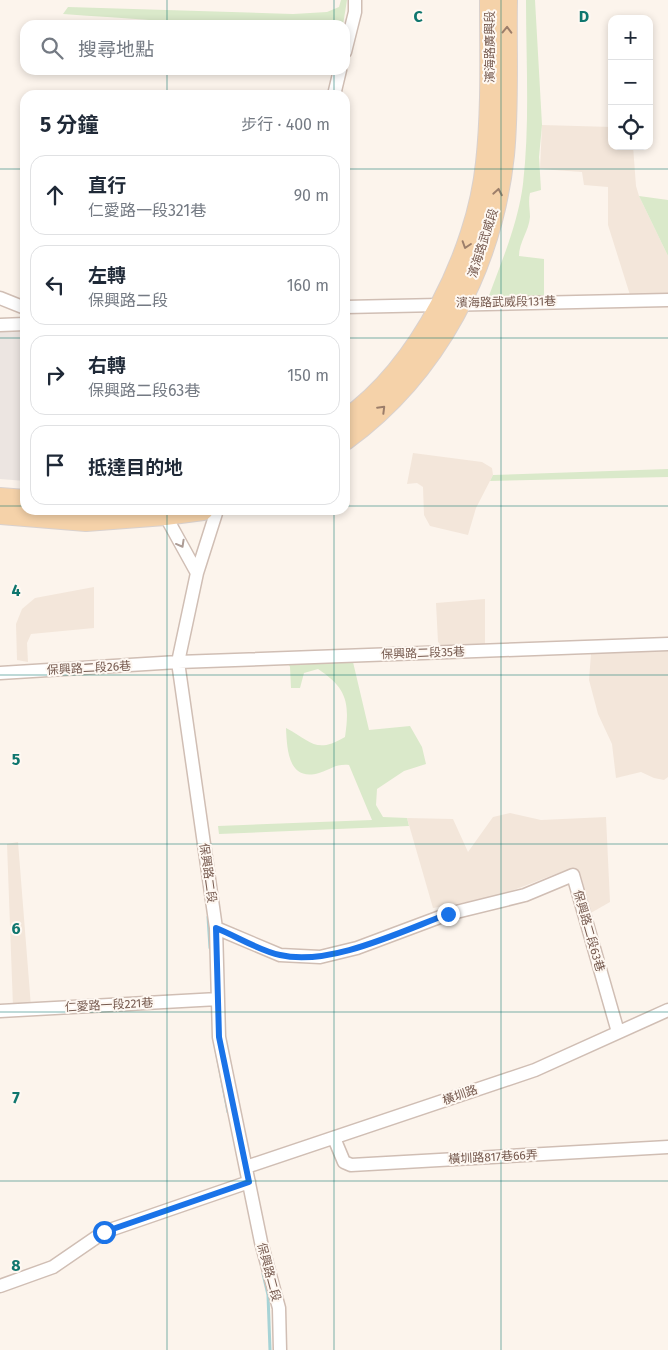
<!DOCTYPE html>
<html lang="zh-TW">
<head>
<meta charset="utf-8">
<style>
  :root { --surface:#fff; --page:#f6f6f7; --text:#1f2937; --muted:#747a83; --line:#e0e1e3 }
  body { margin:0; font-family:"Fira Sans","Noto Sans TC",sans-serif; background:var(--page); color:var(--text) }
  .controls { position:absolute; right:15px; top:15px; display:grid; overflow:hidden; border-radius:10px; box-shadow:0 2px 8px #0003 }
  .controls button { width:45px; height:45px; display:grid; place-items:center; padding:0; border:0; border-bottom:1px solid var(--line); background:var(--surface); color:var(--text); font:25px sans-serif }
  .stop { position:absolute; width:15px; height:15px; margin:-11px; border:4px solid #1a73e8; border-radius:50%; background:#fff }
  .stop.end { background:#1a73e8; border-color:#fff; box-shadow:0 1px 5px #0008 }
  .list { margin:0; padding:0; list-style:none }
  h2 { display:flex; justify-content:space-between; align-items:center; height:65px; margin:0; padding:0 20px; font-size:21px }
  h2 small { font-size:16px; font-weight:400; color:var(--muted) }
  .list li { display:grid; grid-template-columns:32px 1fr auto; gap:15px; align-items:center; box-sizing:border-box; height:80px; margin:0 10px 10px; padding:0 10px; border:1px solid var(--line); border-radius:15px }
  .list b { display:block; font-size:19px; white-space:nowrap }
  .list p { margin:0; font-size:16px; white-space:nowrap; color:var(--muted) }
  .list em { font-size:16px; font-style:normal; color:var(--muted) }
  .icon { flex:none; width:28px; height:28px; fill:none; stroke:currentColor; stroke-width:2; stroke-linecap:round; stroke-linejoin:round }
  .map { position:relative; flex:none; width:668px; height:1350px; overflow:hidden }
  .search { position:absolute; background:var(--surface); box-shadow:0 2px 8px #0003; left:20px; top:20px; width:330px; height:55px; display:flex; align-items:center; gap:12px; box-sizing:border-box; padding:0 18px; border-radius:15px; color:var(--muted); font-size:19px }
  .panel { position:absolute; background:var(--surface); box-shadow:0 2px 8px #0003; left:20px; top:90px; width:330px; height:425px; border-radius:15px }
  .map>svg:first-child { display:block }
  .residential { fill:#f3e6da }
  .industrial { fill:#ece5e1 }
  .green { fill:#dae9ca }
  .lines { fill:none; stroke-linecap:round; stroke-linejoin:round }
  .stream { stroke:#a7d3d6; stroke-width:3 }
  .minor-casing { stroke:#d0beb4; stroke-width:15 }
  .primary-casing { stroke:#d9d1ce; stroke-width:22 }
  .minor { stroke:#fff; stroke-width:12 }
  .primary { stroke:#f5d2a9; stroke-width:20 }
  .oneway { stroke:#9c7e6a }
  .oneway2 { stroke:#ad9c95 }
  .route { stroke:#1a73e8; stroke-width:6 }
  .grid { fill:none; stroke:#0f766e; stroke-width:1; stroke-opacity:0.55 }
  .labels { text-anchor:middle; stroke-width:4; stroke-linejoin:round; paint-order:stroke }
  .street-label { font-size:12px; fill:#765a4f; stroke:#fef8f2 }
  .grid-label { font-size:16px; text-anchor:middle; font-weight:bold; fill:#0f766e; stroke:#fef8f2; stroke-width:4; stroke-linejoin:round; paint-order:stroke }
</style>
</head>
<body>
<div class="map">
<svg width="668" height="1350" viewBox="0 0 668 1350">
  <rect width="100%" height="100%" fill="#fcf4ec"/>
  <path class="residential" d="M542,125L612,127V146H633L636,186L639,196L668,256V294L630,295L608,225V187L584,185L582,172L540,169Z
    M413,453L482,462L492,468L493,475L476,508L468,535L430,526L424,515L423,487L417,483L407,484Z
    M94,587V628L31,634L27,643L28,662L17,660L16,624L22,609L35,598Z
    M485,599V644L441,645L438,642L436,603Z
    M581,648L668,649V777L664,780L654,778L641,772L616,778L612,744L598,714L589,680L591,654Z
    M510,813L541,820L606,817L610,902L589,914L577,873L566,870L496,897L433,908L407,818L453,819L468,852L493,817Z
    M18,842L30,994L31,1008L13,1007L7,844Z"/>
  <path class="industrial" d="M25,330V481L0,479V331Z"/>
  <path class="green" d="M341,0H347L343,25H335V21C244,29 154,20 63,14L68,7L293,14L327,12L339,7Z
    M526,0H535L542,125L539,157L541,190L530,193C528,202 530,209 530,217C529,231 519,242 519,256L544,259V299L487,301C501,263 518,224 523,184C530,123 526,61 526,0Z
    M639,196L668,200V256Z
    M668,469V477L490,481L493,475Z
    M343,660L353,662L369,730L410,726L422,747L426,764L404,771L377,789L376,805L383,817L407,818L409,826L219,834L218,826L372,820L349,765C334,764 333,769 319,773C288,782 287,749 286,728C312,742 316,754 345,737C350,703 347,688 318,669L304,673L300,688H291L290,667L287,661Z"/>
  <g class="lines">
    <path class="stream" d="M208,917L210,948
      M216,1050L228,1112
      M263,1274L268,1295L270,1350"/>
    <g class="minor-casing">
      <path id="minor" d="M345,52L355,12V0
        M334,95L340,70
        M0,298L25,308
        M345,307L668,300
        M0,325L25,324
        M217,510L197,573L178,662L216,928L219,1037L261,1242L279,1308L280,1350
        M165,515L197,573
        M0,673L178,662L668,644
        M216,928L280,955L320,957L357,948L448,914L525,895L573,875L618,1032
        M0,1011L218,999
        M334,1138L344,1162L351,1165L668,1147
        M246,1167L535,1070L668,1010
        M0,1286L53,1267L104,1232L249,1182"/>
    </g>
    <g class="primary-casing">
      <path id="primary" d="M345,420C420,367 477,253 486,163C492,109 490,54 490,0
        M345,440C437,373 492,267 504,155C509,104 506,51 507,0
        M0,498L25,500
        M0,514L86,521L165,515L203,510"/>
    </g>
    <use href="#minor" class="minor"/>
    <use href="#primary" class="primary"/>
  </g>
  <defs><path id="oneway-chevron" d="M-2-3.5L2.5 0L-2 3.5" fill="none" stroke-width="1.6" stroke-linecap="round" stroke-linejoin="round" transform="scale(1.25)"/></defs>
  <g class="oneway">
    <use href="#oneway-chevron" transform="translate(507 30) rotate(-89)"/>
    <use href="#oneway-chevron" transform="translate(498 192) rotate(-80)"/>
    <use href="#oneway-chevron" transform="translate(466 245) rotate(108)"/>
    <use href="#oneway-chevron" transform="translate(382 409) rotate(-45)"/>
  </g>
  <use class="oneway2" href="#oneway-chevron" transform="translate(181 544) rotate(61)"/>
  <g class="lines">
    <path class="route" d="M104,1232L249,1182L219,1037L216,928C236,936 260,951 280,955C329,967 402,931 448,914"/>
  </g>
  <path class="grid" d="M167,0V25M334,0V25M501,0V1350M167,70V95M334,70V95M0,169H25M345,169H668M0,338H25M345,338H668M0,506H25M345,506H668M167,510V1350M334,510V1350M0,675H668M0,844H668M0,1012H668M0,1181H668"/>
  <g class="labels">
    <g class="street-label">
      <text transform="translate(490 47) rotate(-90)" y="4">濱海路廣興段</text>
      <text transform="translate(483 243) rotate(-72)" y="4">濱海路武威段</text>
      <text transform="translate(506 302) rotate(-1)" y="4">濱海路武威段131巷</text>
      <text transform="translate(423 653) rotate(-2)" y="4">保興路二段35巷</text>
      <text transform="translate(89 668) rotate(-3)" y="4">保興路二段26巷</text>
      <text transform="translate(208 873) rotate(82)" y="4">保興路二段</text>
      <text transform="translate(589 931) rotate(74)" y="4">保興路二段63巷</text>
      <text transform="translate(109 1005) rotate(-3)" y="4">仁愛路一段221巷</text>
      <text transform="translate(460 1095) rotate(-19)" y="4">橫圳路</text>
      <text transform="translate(493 1157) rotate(-3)" y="4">橫圳路817巷66弄</text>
      <text transform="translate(269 1272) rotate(75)" y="4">保興路二段</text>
    </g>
  </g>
  <g class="grid-label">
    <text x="418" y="22">C</text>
    <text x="584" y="22">D</text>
    <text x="16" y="596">4</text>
    <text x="16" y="765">5</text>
    <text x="16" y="934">6</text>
    <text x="16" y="1103">7</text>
    <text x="16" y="1271">8</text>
  </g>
</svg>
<div class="controls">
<button>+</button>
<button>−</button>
<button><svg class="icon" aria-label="locate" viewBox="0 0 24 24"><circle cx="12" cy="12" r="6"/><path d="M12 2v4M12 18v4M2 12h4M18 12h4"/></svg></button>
</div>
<div class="stop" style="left:104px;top:1232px"></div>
<div class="stop end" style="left:448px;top:914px"></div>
<div class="search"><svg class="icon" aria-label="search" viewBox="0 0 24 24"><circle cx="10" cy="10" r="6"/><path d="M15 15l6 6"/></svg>搜尋地點</div>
<section class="panel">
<h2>5 分鐘<small>步行 · 400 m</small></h2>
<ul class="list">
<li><svg class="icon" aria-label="ahead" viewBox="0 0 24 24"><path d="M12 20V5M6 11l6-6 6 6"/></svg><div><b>直行</b><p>仁愛路一段321巷</p></div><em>90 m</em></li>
<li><svg class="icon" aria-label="left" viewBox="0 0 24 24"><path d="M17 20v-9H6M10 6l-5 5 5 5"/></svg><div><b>左轉</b><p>保興路二段</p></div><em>160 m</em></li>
<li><svg class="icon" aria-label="right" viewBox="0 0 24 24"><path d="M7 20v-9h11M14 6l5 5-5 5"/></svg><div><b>右轉</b><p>保興路二段63巷</p></div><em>150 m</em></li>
<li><svg class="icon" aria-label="arrive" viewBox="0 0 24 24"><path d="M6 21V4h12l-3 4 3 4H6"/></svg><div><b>抵達目的地</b></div></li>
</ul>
</section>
</div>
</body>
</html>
